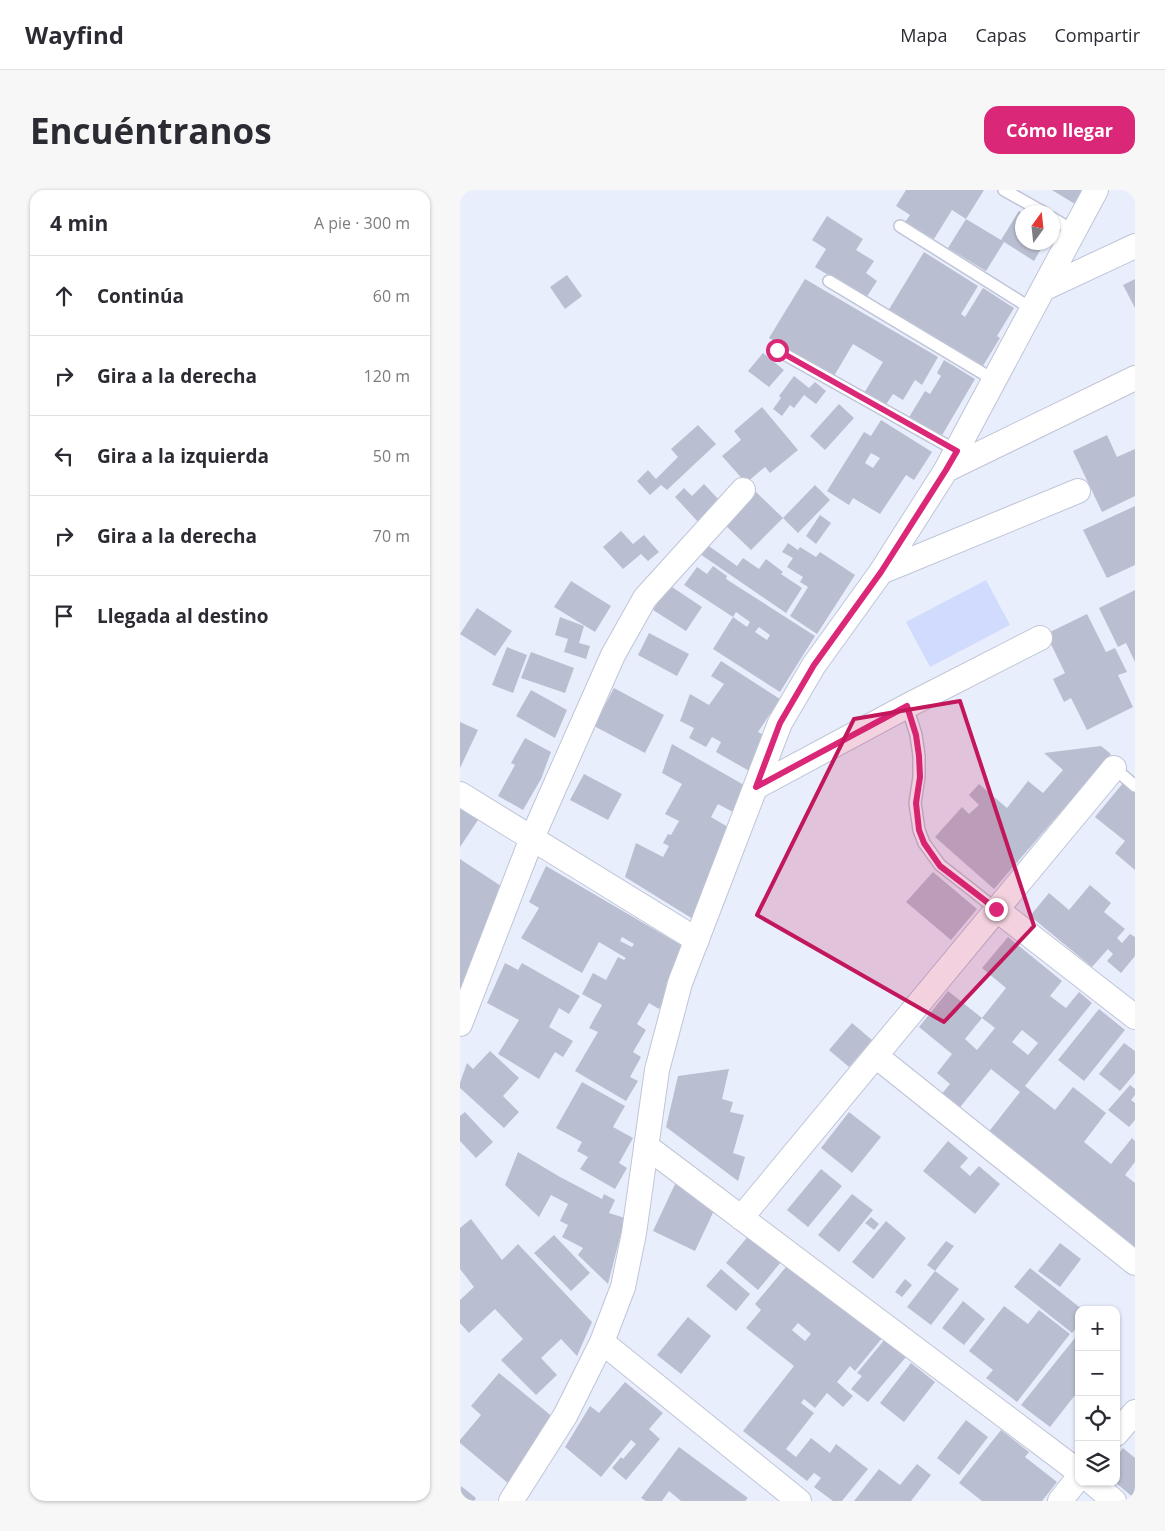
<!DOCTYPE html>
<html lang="es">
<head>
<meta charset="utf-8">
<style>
  :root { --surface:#fff; --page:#f7f7f7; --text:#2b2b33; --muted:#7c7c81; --line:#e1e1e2; --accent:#db2777 }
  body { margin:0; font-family:"Open Sans",sans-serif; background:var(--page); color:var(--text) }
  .controls { position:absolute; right:15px; bottom:15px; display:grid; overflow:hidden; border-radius:10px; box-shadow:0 1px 4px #0004 }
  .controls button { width:45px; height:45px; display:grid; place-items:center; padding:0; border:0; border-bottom:1px solid var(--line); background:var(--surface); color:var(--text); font:25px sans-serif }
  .compass { position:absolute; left:555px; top:15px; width:45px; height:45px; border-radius:50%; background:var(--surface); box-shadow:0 1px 4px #0004; rotate:15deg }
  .stop { position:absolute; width:15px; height:15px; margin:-11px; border:4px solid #db2777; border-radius:50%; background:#fff }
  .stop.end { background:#db2777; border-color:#fff; box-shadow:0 1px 5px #0008 }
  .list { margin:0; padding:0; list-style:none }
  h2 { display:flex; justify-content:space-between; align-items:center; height:65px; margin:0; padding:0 20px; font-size:21px }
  h2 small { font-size:16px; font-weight:400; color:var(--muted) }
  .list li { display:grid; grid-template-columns:32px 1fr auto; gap:15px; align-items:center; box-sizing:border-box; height:80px; padding:0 20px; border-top:1px solid var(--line) }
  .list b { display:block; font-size:19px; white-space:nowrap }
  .list em { font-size:16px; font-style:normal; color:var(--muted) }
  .icon { flex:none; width:28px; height:28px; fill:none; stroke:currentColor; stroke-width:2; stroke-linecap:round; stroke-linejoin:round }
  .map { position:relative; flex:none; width:675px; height:1311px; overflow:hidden; border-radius:15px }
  header { display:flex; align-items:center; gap:30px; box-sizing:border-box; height:70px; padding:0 25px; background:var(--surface); border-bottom:1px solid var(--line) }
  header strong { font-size:24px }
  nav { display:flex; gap:28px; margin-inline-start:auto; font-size:18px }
  .intro { display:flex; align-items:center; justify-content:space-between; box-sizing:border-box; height:120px; padding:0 30px }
  h1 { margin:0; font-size:35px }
  .button { padding:12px 22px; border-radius:15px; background:var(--accent); color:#fff; font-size:18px; font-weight:700 }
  main { display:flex; gap:30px; padding:0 30px }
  aside { flex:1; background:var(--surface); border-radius:15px; box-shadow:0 1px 4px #0004 }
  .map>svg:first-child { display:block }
  .pitch { fill:#d0dbfd }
  .building { fill:#b9bfd1; fill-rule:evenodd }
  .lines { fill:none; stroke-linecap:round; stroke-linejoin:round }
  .service-casing { stroke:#bfc5d7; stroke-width:14 }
  .minor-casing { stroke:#bfc5d7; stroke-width:26 }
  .service { stroke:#fff; stroke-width:11 }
  .minor { stroke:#fff; stroke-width:24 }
  .route { stroke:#db2777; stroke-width:6 }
  .marked { fill:#c2185b; fill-opacity:0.2; stroke:#c2185b; stroke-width:4; stroke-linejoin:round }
</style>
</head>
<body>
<header>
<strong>Wayfind</strong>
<nav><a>Mapa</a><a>Capas</a><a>Compartir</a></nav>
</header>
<div class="intro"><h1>Encuéntranos</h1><a class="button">Cómo llegar</a></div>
<main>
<aside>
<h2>4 min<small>A pie · 300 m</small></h2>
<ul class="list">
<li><svg class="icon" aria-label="ahead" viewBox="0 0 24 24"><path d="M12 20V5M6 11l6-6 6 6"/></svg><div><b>Continúa</b></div><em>60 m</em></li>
<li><svg class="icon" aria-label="right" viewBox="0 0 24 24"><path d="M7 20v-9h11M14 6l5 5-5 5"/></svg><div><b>Gira a la derecha</b></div><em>120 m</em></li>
<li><svg class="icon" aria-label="left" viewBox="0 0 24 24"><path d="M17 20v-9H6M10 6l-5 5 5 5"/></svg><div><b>Gira a la izquierda</b></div><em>50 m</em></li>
<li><svg class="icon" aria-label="right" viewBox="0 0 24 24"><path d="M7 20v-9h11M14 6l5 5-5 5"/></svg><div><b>Gira a la derecha</b></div><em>70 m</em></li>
<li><svg class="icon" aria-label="arrive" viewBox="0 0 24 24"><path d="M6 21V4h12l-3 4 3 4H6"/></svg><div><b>Llegada al destino</b></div></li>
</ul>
</aside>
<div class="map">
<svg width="675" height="1311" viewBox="0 0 675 1311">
  <rect width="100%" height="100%" fill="#e9eefd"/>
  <path class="pitch" d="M526,390L550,435L470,477L446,432Z"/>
  <path class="building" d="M446,0H524L506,29L492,20L474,49L445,32L450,25L436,16Z
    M592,0H624L615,14Z
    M559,21L562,23V52H585L574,71L544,52L526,81L488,58L506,29L541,50Z
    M367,26L403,49L396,60L414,71L406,83L417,91L406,108L355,77L366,59L352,50Z
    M464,62L518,96L501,124L505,127L523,98L554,118L537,146L540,148L521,179L428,121Z
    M107,85L122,106L105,119L90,97Z
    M345,89L478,167L462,195L455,190L443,210L433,204L425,216L404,203L423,172L393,154L374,186L309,148Z
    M675,89V118L663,95Z
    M303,163L324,180L309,197L288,181Z
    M484,170L515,189L481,247L448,229L465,201L470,204L481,186L477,183Z
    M334,186L349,198L355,192L366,201L356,214L344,205L334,218L330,215L322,226L313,219L321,208L319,206Z
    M379,214L394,228L365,260L350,246Z
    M302,217L338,260L310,283L305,277L286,293L262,266L281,250L274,241Z
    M421,230L472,262L454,290L446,285L420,324L393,308L389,315L367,301L404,242L411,246ZM411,263L420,268L413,278L405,273Z
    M238,235L256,254L207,300L201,295L190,305L177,291L188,280L196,289L218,267L211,259Z
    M647,245L657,267L675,259V306L642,322L613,261Z
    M244,294L261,312L239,333L215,307L224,298L232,306Z
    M355,295L370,310L338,343L323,328L291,360L264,334L295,301L323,328Z
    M675,316V375L647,388L623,340Z
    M360,325L371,333L356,354L346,346Z
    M161,341L173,354L184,345L199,362L188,371L181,364L163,379L143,357Z
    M328,353L338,360L340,357L356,367L360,362L395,385L357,444L330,426L348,397L340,392L343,387L327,377L333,368L322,362Z
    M246,354L277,376L283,368L299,379L306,369L323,382L321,384L342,398L326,423L240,364Z
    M253,376L267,386L266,389L355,446L320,502L253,459L273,427L287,437L290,432L276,422L273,427L224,395L237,377L247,384ZM299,437L310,445L307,450L295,442Z
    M111,391L151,416L135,442L94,417Z
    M209,395L242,417L226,441L193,420Z
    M675,400V472L666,453L658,457L639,418Z
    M17,418L52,441L35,466L0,444Z
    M627,424L646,462L655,458L667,482L658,485L673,517L627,540L611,508L604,512L593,489L605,483L586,444Z
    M100,427L124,436L119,453L130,456L126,469L104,462L108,449L95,445Z
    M189,443L229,464L217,486L178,465Z
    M47,457L67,465L53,503L32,495Z
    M71,462L114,478L105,503L61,488Z
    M261,471L320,509L298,542L306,546L291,582L256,562L261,552L252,547L246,557L229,548L234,538L220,531L230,504L249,515L264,494L251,486Z
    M154,498L204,525L185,563L134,536Z
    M71,500L107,520L95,548L56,526Z
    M0,532L18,540L0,578Z
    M65,548L91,562L81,589L63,620L38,606L55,575L51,573Z
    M212,554L284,595L273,622L258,614L251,627L268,637L233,729L165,687L176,653L203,667L209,656L203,653L208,644L211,645L219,631L205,624L222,594L202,583Z
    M641,556L651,564L534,699L475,647L502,617L509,624L519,615L509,605L519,594L547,618L568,591L583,603L603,580L584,563Z
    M124,584L162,604L148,630L110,610Z
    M663,593L675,603V680L655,663L665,651L635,627Z
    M0,618L18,630L0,657Z
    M0,669L44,698L3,801L0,799Z
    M86,676L226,758L206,794L211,796L199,819L189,813L177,834L186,840L173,862L181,867L170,887L178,891L166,911L115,881L138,842L129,838L142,815L122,804L133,783L146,790L158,767L164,770L166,768L139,752L122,783L61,748L79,718L69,712ZM162,747L174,754L172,757L160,751Z
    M473,682L517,719L491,750L446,712Z
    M630,695L651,713L644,722L665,739L657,748L662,753L670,744L675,747V766L661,783L647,771L653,764L648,759L632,777L570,726L589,703L609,720Z
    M548,747L602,791L590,806L606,818L619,802L632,813L565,896L595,920L613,897L646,923L624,952L651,974L672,948L675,951V972L665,985L675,993V1062L527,944L560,902L531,879L497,921L480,906L490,894L477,883L492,864L459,837L488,801L522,828L505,849L517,860L535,838L522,828L546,798L522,778ZM562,840L578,853L568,865L552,852Z
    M45,773L58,780L62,773L120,806L109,824L99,818L89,837L113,851L103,867L95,862L79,889L38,864L59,830L27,813Z
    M639,819L665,840L624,891L598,870Z
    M392,833L412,850L389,877L369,860Z
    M664,853L675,861V883L660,901L639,884Z
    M30,861L59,888L43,906L59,922L44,938L0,898V893L7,873L13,879Z
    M269,879L262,909L273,912L270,922L284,925L273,963L285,967L278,991L206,937L218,886Z
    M122,892L165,916L153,937L173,948L159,973L167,978L155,999L120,979L128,967L117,961L122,952L96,938Z
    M670,895L675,899V905L671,910L675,913V930L669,937L648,920Z
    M5,922L33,952L16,968L0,951V926Z
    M389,922L421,947L392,983L361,958Z
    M488,951L508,968L500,977L510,986L519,976L540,994L515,1024L463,981Z
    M58,962L100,987L142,1009L144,1004L155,1010L149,1023L165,1028L148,1094L118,1065L123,1058L102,1047L108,1035L100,1031L108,1014L91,1005L79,1027L45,995Z
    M361,979L382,996L348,1037L327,1020Z
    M216,992L258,1012L235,1061L193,1041Z
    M392,1004L413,1020L379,1062L358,1045Z
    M411,1027L419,1034L414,1040L405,1033Z
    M11,1029L42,1070L58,1054L132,1132L117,1166L101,1149L81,1168L97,1185L76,1205L41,1170L63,1149L35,1119L9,1143L0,1133V1110L14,1097L0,1079V1038Z
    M426,1031L446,1048L413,1089L392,1072Z
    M94,1045L130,1083L111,1101L74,1063Z
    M289,1045L321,1072L298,1100L266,1073Z
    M486,1051L494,1056L475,1081L467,1075Z
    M600,1053L621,1069L600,1097L578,1081Z
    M331,1071L423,1147L395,1181L390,1176L377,1192L393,1206L383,1217L367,1203L355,1218L344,1209L341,1213L354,1223L326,1259L336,1267L351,1248L370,1263L376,1254L408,1279L382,1311H373L354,1297L361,1288L354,1283L347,1291L283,1241L334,1176L286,1138L301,1120L295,1114ZM338,1133L351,1144L345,1151L332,1140Z
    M570,1078L623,1120H619V1135L612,1143L554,1097Z
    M261,1079L290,1104L276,1121L246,1096Z
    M475,1081L499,1099L471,1135L447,1117Z
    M445,1089L452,1095L442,1107L435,1102Z
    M503,1111L525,1129L504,1155L482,1138Z
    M544,1116L568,1134L579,1120L610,1144L557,1212L526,1188L533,1180L509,1161Z
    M228,1127L251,1146L221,1184L197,1165Z
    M615,1148L619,1151V1200L590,1237L561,1215Z
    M425,1149L446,1167L408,1212L391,1199L402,1186L397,1183Z
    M451,1173L475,1192L444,1232L420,1213Z
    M39,1183L94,1228L49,1294L0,1253V1250L21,1225L11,1216Z
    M165,1192L203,1223L189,1239L200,1249L166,1290L152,1278L161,1267L163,1269L176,1254L171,1250L141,1287L105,1257L130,1216L139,1223Z
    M506,1230L528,1247L499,1285L477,1268Z
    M541,1240L569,1262L565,1267L597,1292L582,1311H522L499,1293Z
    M219,1257L288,1308L285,1311H221L209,1301L202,1311H186L181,1308Z
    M663,1258L675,1268V1309L656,1293V1267Z
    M457,1274L471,1285L451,1311H394L419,1279L440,1295Z
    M1,1296L16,1308L14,1311H0Z"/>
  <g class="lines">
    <g class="service-casing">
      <path id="service" d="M544,0L583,22
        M592,28L614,41
        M440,36L572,119
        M369,91L534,190
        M317,160L497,261
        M447,516L456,545L459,566V587L455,613L459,640L464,653L480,675L536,719
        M654,578L675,596"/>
    </g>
    <g class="minor-casing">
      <path id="minor" d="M583,99L675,56
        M486,280L675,188
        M421,382L618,301
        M296,597L447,516L580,448
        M0,604L237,750
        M536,719L675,827
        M0,834L72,648L153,465L185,408L283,300
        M416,866L675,1073
        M186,956L619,1282
        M281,1028L654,578
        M142,1152L339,1311
        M656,1244L675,1222
        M632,1292L654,1311
        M51,1311L105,1226L142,1152L163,1097L174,1043L197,880L220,793L320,533L354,475L421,382L486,280L636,0
        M600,1311L619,1287"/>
    </g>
    <use href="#service" class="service"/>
    <use href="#minor" class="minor"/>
  </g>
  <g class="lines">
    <path class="route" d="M317,160L497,261L486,280L421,382L354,475L320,533L296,597L447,516L456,545L459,566L460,587L456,613L459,640L464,653L480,676L536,719"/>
  </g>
  <path class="marked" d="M500,511L574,736L484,832L297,725L394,529Z"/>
</svg>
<div class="controls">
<button>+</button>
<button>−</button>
<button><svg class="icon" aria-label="locate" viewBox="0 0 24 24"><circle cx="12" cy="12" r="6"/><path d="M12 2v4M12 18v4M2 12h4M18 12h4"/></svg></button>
<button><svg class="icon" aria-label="layers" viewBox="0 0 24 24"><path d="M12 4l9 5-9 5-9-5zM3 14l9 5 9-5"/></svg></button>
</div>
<svg class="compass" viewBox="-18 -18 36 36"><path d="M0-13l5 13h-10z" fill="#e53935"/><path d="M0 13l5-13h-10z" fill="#7c7c81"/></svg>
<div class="stop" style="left:317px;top:160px"></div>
<div class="stop end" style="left:536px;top:719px"></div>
</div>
</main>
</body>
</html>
